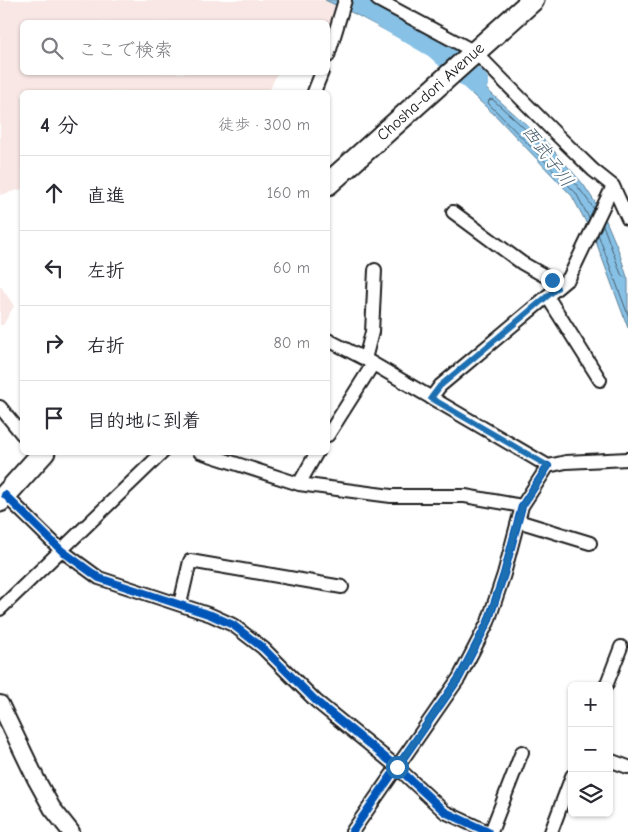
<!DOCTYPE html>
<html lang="ja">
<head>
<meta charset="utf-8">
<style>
  :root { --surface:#fff; --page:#f7f7f7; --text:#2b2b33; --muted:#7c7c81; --line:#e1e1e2 }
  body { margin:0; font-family:"Comic Neue","Klee One",sans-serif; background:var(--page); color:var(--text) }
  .controls { position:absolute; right:15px; bottom:15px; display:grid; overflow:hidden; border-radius:8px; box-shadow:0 1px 4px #0004 }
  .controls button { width:45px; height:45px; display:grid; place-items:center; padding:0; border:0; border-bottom:1px solid var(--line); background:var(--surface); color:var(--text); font:25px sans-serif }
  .stop { position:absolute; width:15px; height:15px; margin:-11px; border:4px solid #1f6fb2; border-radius:50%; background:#fff }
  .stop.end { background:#1f6fb2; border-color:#fff; box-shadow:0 1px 5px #0008 }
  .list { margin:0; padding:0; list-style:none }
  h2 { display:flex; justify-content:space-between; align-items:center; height:65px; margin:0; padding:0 20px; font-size:21px }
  h2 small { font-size:16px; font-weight:400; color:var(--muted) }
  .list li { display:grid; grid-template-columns:32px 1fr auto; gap:15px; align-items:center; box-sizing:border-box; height:75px; padding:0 20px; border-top:1px solid var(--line) }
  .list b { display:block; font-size:19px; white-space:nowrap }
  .list em { font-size:16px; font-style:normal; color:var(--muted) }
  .icon { flex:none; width:28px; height:28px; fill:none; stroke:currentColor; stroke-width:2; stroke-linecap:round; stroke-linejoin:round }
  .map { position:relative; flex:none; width:628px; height:832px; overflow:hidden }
  .search { position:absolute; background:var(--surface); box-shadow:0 1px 4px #0004; left:20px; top:20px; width:310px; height:55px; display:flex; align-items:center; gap:12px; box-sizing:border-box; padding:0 18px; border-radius:8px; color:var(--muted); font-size:19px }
  .panel { position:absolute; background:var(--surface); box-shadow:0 1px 4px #0004; left:20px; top:90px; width:310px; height:365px; border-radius:8px }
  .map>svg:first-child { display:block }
  .built { fill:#f8e7e4 }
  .water { fill:#87c1e6; stroke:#5c7f95 }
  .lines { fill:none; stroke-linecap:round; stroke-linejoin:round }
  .shore { stroke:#475e6d; stroke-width:1 }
  .river { stroke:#87c1e6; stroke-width:25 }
  .minor-casing { stroke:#1c1c1c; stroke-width:16 }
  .tertiary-casing { stroke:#1c1c1c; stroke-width:20 }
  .trunk-casing { stroke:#1c1c1c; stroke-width:25 }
  .minor { stroke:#fff; stroke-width:12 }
  .tertiary { stroke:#fff; stroke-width:16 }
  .trunk { stroke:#fff; stroke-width:21 }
  .cycleway-casing { stroke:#fff; stroke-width:11 }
  .cycleway { stroke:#0057b8; stroke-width:8 }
  .route { stroke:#1f6fb2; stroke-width:6 }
  .labels { text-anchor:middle; stroke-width:4.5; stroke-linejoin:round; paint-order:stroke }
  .street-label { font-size:16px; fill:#1c1c1c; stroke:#fff }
  .water-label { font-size:18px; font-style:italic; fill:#475e6d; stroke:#fff }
</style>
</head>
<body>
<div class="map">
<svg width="628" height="832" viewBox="0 0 628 832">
  <rect width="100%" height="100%" fill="#fff"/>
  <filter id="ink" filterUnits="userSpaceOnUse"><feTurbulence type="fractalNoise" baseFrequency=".02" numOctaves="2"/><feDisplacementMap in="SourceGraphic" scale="10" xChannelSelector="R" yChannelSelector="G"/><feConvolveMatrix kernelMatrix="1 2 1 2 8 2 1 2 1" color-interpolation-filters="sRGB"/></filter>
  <g filter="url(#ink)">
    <path class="built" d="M0,0H324L345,10L328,40V22H22V72L277,73L269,92H22V189L0,195Z
      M0,285L14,306L3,325H0Z"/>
    <path class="water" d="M325,0H348L402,29L475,79L547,143L583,184L604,216L618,249L628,280V328L595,239L572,196L497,117L427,53L355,14Z"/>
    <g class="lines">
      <path class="shore" d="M589,218L576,193L488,103L489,100L492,99C530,132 566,167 594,209
        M603,225L621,274L624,277L628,278
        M598,234L628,315"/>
      <path class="river" d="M357,0L436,46L476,82"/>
      <g class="minor-casing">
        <path id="minor" d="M378,0L475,52L554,132L593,170L613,186L628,219
          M328,56L345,0
          M314,92L322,72
          M453,212L522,263L552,280L557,288
          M547,296L600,380
          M328,340L365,359L548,466L566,462L628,459
          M365,359L372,332L375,270
          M431,398L440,386L569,278L613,186
          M0,407L22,434
          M328,435L373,364
          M200,452L299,484L391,496H465L522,506
          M299,484L317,452
          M5,495L62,551L99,578L211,615L233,625L263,648L316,701L397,767L445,812L488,832
          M518,521L590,543
          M180,604L190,561L342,587
          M0,609L163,452
          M606,686L621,647
          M609,760L628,767
          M352,832L459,678L488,622L504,574L522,506L548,466
          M491,832L522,752
          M551,832L572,776"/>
      </g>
      <g class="tertiary-casing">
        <path id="tertiary" d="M0,704L36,779L52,808L71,832"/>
      </g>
      <g class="trunk-casing">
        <path id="trunk" d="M328,184L533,0
          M0,501L44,452"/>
      </g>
      <use href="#minor" class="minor"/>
      <use href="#tertiary" class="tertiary"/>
      <use href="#trunk" class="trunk"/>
      <g class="cycleway-casing">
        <path id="cycleway" d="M5,495L62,551L99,578L211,615L233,625L263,648L316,701L397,767L445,812L488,832
          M352,832L459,678L488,622L504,574L522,506L548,466"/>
      </g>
      <use href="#cycleway" class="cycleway"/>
    </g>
  </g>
  <g class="lines" filter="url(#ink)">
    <path class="route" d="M397,767L459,678L488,622L504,574L522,506L548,466L431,398L440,386L557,288L552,280"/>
  </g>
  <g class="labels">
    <g class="street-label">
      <text transform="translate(430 91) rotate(-42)" y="6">Chosha-dori Avenue</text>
    </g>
    <g class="water-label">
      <text transform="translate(548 156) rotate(53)" y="6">西武子川</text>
    </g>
  </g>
</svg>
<div class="controls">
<button>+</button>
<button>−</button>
<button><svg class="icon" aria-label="layers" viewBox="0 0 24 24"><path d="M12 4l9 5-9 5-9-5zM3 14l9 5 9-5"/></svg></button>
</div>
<div class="stop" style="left:397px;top:767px"></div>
<div class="stop end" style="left:552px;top:280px"></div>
<div class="search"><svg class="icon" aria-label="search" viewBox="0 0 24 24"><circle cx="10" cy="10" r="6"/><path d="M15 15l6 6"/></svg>ここで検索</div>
<section class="panel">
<h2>4 分<small>徒歩 · 300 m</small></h2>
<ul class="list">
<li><svg class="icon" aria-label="ahead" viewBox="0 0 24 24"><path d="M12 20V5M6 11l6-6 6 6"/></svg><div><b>直進</b></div><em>160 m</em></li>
<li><svg class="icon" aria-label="left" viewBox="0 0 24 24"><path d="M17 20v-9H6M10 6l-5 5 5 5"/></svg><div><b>左折</b></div><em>60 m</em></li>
<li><svg class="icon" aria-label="right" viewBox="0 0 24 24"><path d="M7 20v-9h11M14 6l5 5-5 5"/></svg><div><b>右折</b></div><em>80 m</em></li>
<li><svg class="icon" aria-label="arrive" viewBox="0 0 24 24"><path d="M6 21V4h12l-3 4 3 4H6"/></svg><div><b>目的地に到着</b></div></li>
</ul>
</section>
</div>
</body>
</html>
